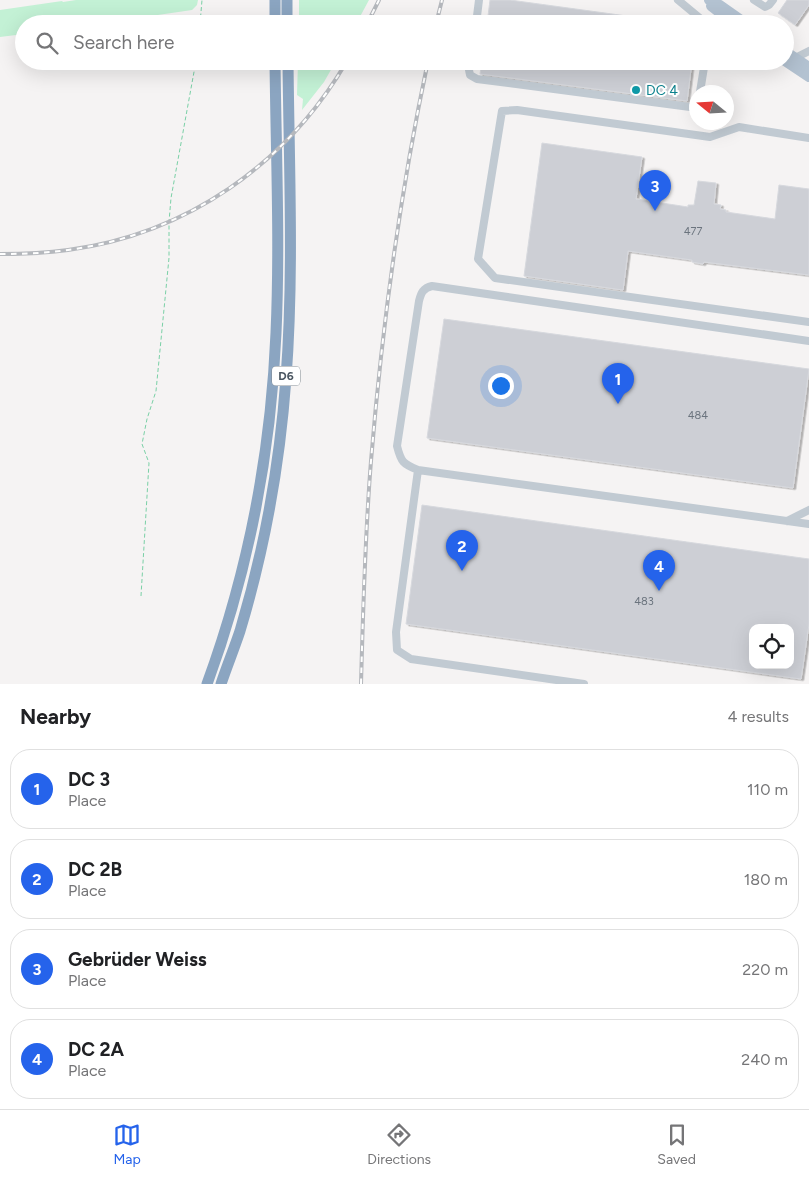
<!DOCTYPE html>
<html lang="en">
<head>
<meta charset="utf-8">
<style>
  :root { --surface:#fff; --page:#f2f2f2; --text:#202124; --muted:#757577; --line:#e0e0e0; --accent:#2563eb }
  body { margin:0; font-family:Figtree,sans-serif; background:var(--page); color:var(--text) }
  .controls { position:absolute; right:15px; bottom:15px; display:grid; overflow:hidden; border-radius:10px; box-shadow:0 5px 20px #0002 }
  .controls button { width:45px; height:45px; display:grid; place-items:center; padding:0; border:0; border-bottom:1px solid var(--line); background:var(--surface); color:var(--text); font:25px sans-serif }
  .compass { position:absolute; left:689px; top:85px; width:45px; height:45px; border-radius:50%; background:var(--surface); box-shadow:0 5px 20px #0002; rotate:288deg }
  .you { position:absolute; left:500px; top:385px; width:18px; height:18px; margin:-12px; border:4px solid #fff; border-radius:50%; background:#1a73e8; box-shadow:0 0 0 8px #1a73e833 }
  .badge { display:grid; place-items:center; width:32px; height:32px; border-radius:50%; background:var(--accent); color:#fff; font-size:16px; font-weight:700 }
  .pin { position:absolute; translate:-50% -41px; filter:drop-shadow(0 1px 2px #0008) }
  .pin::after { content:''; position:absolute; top:26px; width:18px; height:15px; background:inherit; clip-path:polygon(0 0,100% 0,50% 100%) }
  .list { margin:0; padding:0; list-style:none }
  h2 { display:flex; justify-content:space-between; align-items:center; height:65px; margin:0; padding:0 20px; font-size:21px }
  h2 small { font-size:16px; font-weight:400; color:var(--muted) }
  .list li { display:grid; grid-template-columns:32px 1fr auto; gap:15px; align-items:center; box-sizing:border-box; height:80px; margin:0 10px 10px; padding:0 10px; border:1px solid var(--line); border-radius:20px }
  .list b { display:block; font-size:19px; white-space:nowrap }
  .list p { margin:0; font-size:16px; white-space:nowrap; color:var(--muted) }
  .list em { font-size:16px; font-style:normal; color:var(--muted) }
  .icon { flex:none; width:28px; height:28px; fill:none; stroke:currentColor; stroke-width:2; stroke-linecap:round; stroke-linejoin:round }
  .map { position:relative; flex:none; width:809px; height:684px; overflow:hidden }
  .search { position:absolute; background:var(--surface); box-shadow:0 5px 20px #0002; left:15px; right:15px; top:15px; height:55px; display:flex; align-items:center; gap:12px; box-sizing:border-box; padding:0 18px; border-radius:28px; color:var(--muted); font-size:19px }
  .sheet { height:425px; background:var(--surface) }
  nav { display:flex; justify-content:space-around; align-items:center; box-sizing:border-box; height:70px; border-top:1px solid var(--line); background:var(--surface); font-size:14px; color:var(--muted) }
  nav a { display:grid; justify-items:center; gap:2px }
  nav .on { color:var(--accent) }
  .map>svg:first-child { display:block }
  .green { fill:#c3f1d5 }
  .building { fill:#cdcfd5; stroke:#d7d9de; fill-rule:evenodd; filter:url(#shadow) }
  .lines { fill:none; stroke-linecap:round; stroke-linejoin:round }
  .path { stroke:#7ad0a6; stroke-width:1; stroke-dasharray:4 2.5; stroke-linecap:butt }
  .minor { stroke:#c1cad2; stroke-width:8 }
  .major { stroke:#b3c2d1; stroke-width:10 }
  .highway { stroke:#8ba5c1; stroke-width:11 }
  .rail-casing { stroke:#b5b8bd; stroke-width:4 }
  .rail { stroke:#fff; stroke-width:2; stroke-dasharray:5.5; stroke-linecap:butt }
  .culture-dot { fill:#0f9aa8; stroke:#fff; stroke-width:2 }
  .labels { text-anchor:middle; stroke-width:4; stroke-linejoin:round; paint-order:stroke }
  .number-label { font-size:11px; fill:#6b747e }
  .shield { fill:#fff; stroke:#808990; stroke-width:1 }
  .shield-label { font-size:12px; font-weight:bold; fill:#4a5661 }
  .culture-label { font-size:14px; fill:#0d838f; stroke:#fff; text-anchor:start }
</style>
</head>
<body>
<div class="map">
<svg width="809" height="684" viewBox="0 0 809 684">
  <defs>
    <filter id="shadow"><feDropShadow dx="2.5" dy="1.5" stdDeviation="0" flood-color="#0004"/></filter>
  </defs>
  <rect width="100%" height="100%" fill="#f5f3f3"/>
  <path class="green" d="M76,0H198L197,5L192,10L96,24H24V34L0,37V10L62,1L63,2Z
    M299,0H369L356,24H299Z
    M298,61H336L324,82L302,110L303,99L297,95Z"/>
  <path class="building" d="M490,0H510L656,20V24H487Z
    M787,0H809V5L795,25L778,13Z
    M482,61H692L687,101L480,74Z
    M542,143L642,157L636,199L688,207V205H694L698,181L716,183L714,204L721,205L720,209L726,210V212L775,219L779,185L809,189V275L704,262L703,264L692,262V260L628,251L623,290L524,276Z
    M444,319L809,369L793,488L427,438Z
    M422,505L809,559V624L801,679L406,624ZM753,628H790V665H753Z"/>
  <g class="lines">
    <path class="path" d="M200,24L202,0
      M141,596L149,463L142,444L147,419L156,391L169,258V222L171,198L196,61"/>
    <path class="minor" d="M678,0L707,24
      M754,0L765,7L769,5L773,0
      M476,24L479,0
      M795,58L809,51
      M470,61L469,70L470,75L477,79L690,107L696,105
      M700,92L705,61
      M809,138L739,127L710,137L517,110L502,111L478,259L495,278L809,322
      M809,341L432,286C423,288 421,293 419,301L397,446C401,462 403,464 418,470L809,524
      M418,470L396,632L397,650L411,659L584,684
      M787,521L809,510"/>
    <path class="major" d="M709,0L720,5L747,24
      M711,6L734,24
      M785,51L809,67
      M785,61L809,77"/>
    <path class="highway" d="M275,0V24
      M287,0V24
      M207,684C248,572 271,452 276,333C280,243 276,152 275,61
      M221,684C227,666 234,649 240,631C264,551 280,462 286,378C294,273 289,167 288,61"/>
    <g class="rail-casing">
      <path id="rail" d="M367,24L379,0
        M436,24L442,0
        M0,254C23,254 46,253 68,250C187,234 287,164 347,61
        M361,684C363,610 365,535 371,461C382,327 400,193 428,61"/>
    </g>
    <use href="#rail" class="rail"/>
  </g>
  <circle class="culture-dot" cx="636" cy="90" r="5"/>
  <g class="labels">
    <g class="number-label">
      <text x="693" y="235">477</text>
      <text x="698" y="419">484</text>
      <text x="644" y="605">483</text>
    </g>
    <rect class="shield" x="272" y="366.5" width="28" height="19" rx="4"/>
    <g class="shield-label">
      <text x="286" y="380">D6</text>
    </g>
    <g class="culture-label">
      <text x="646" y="95">DC 4</text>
    </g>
  </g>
</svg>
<div class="controls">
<button><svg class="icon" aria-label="locate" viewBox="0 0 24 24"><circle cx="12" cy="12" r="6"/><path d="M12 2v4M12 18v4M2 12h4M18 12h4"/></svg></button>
</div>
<svg class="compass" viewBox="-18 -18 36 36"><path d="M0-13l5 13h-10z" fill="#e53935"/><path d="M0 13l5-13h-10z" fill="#757577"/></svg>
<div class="you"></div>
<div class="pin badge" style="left:618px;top:404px">1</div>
<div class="pin badge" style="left:462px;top:571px">2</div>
<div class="pin badge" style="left:655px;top:211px">3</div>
<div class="pin badge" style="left:659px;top:591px">4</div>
<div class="search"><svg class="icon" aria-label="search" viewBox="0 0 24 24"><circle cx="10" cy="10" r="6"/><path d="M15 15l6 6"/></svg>Search here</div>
</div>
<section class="sheet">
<h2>Nearby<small>4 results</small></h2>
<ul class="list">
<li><span class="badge">1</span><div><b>DC 3</b><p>Place</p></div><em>110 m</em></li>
<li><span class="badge">2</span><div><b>DC 2B</b><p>Place</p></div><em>180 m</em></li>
<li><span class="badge">3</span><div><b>Gebrüder Weiss</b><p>Place</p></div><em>220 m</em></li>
<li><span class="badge">4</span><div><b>DC 2A</b><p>Place</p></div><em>240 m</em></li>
</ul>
</section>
<nav>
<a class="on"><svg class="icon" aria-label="map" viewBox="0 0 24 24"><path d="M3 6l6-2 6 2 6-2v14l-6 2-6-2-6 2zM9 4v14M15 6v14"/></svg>Map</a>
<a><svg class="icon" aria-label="directions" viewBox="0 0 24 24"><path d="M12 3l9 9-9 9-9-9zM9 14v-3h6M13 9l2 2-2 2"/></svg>Directions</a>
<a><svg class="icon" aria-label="saved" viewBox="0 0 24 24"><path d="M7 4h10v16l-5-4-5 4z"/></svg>Saved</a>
</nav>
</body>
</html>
